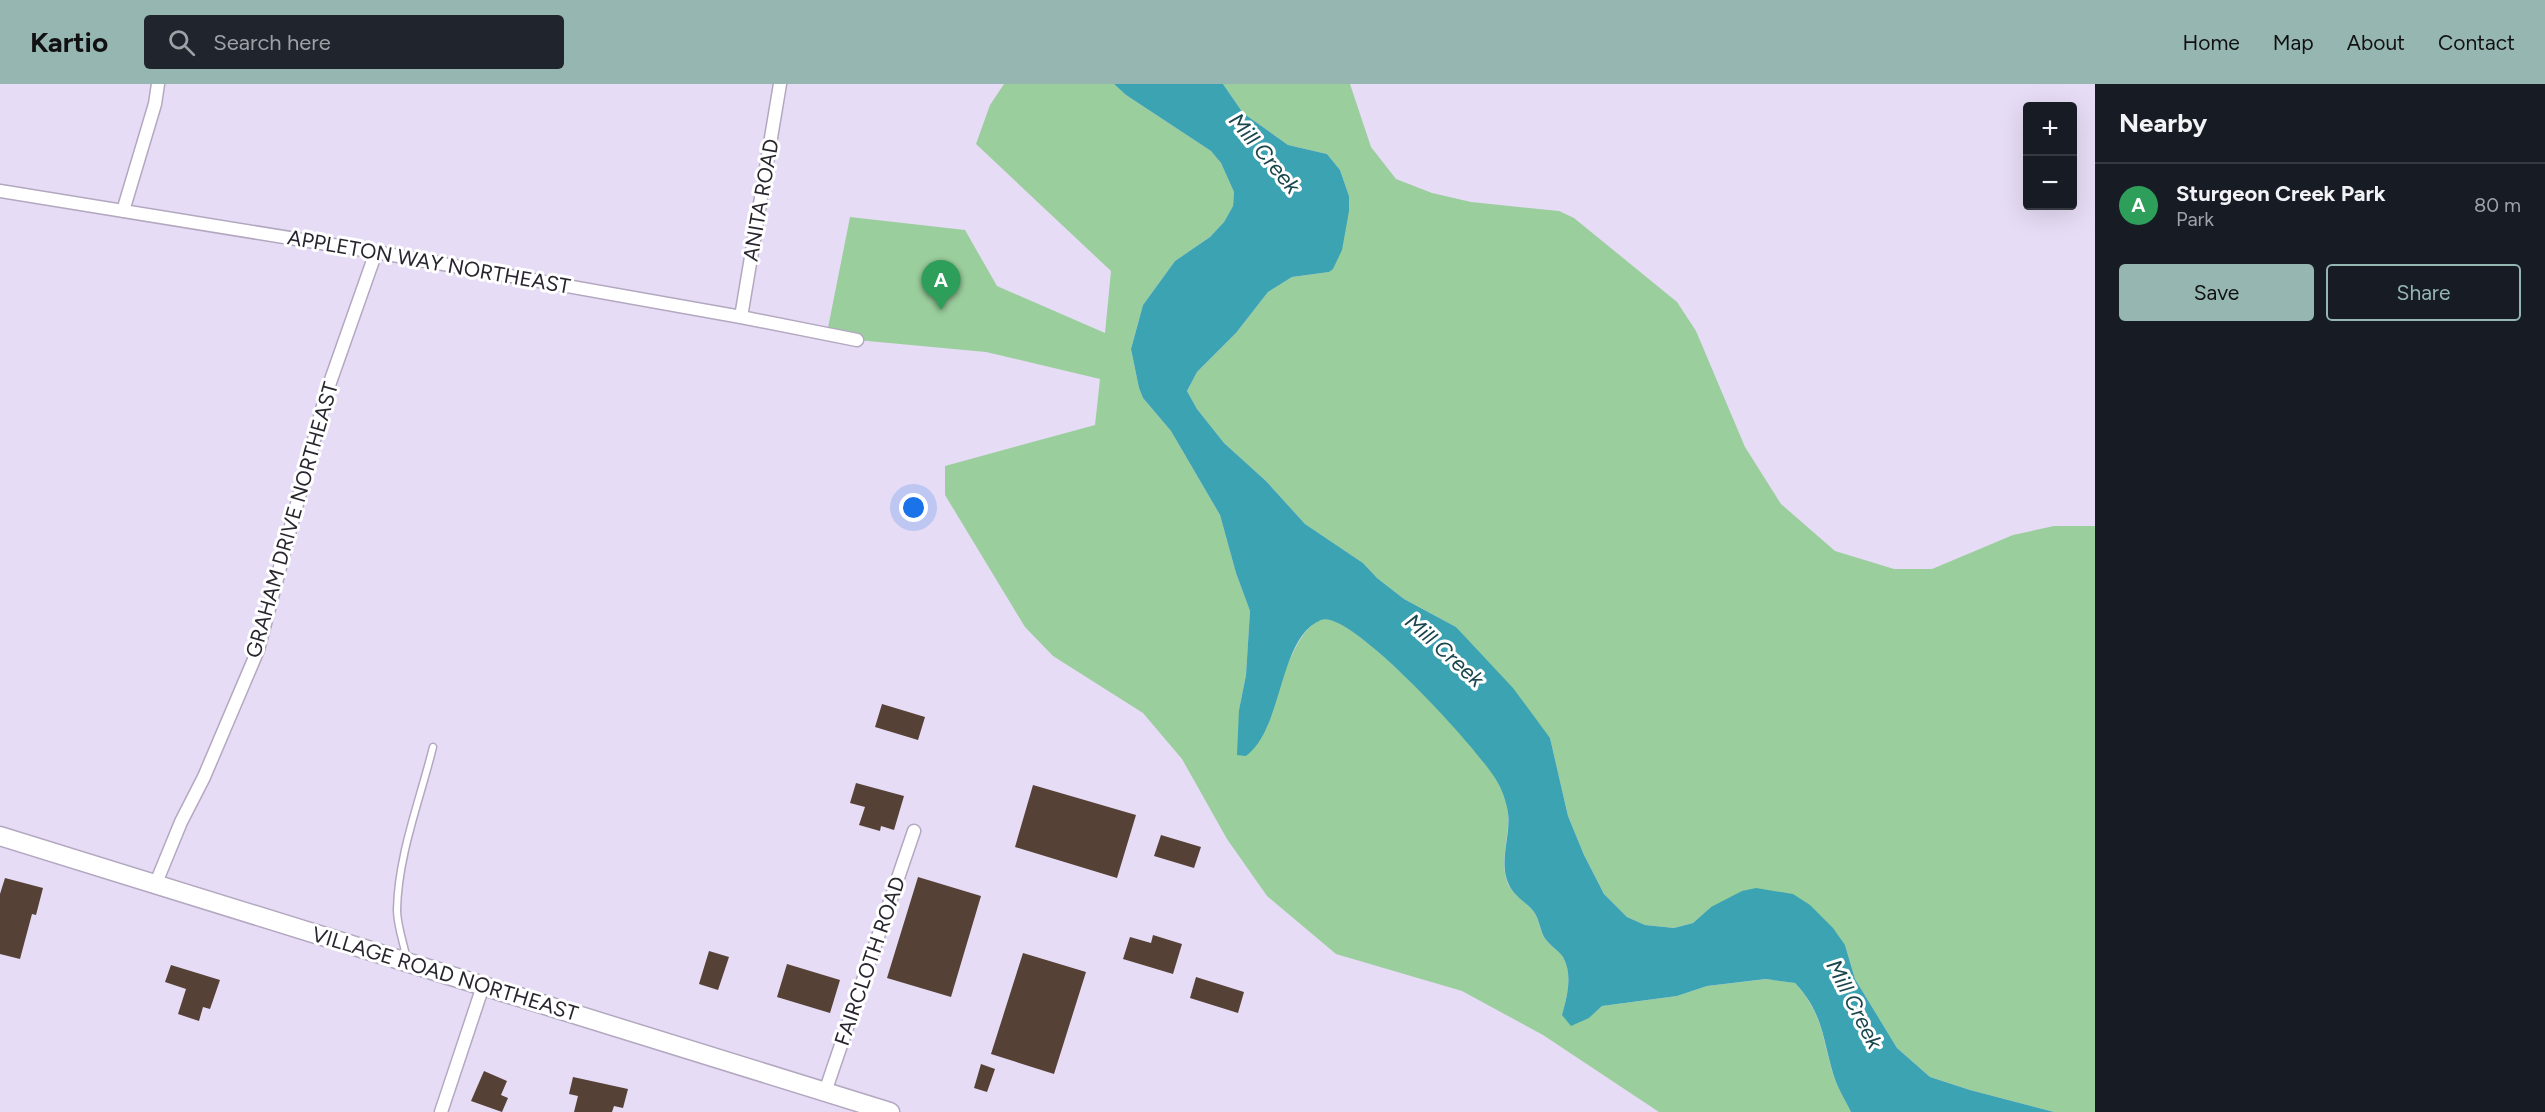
<!DOCTYPE html>
<html lang="en">
<head>
<meta charset="utf-8">
<style>
  :root { --surface:#171b24; --page:#20242c; --text:#f1f3f6; --muted:#9ea1a6; --line:#363941; --accent:#96b6b2 }
  body { margin:0; font-family:Figtree,sans-serif; background:var(--page); color:var(--text) }
  .controls { position:absolute; right:18px; top:18px; display:grid; overflow:hidden; border-radius:6px; box-shadow:0 6px 24px #0002 }
  .controls button { width:54px; height:54px; display:grid; place-items:center; padding:0; border:0; border-bottom:2px solid var(--line); background:var(--surface); color:var(--text); font:30px sans-serif }
  .you { position:absolute; left:914px; top:424px; width:21px; height:21px; margin:-15px; border:4px solid #fff; border-radius:50%; background:#1a73e8; box-shadow:0 0 0 9px #1a73e833 }
  .badge { display:grid; place-items:center; width:39px; height:39px; border-radius:50%; background:var(--accent); color:#fff; font-size:20px; font-weight:700 }
  .pin { position:absolute; translate:-50% -50px; filter:drop-shadow(0 2px 3px #0008) }
  .pin::after { content:''; position:absolute; top:32px; width:21px; height:18px; background:inherit; clip-path:polygon(0 0,100% 0,50% 100%) }
  .list { margin:0; padding:0; list-style:none }
  h2 { display:flex; justify-content:space-between; align-items:center; height:78px; margin:0; padding:0 24px; font-size:26px }
  h2 small { font-size:20px; font-weight:400; color:var(--muted) }
  .list li { display:grid; grid-template-columns:39px 1fr auto; gap:18px; align-items:center; box-sizing:border-box; height:84px; padding:0 24px; border-top:2px solid var(--line) }
  .list b { display:block; font-size:22px; white-space:nowrap }
  .list p { margin:0; font-size:20px; white-space:nowrap; color:var(--muted) }
  .list em { font-size:20px; font-style:normal; color:var(--muted) }
  .actions { display:flex; gap:12px; padding:18px 24px }
  .actions a { flex:1; padding:14px 0; border:2px solid var(--accent); border-radius:6px; text-align:center; font-size:21px; color:var(--accent) }
  .actions .main { background:var(--accent); color:#111 }
  .icon { flex:none; width:33px; height:33px; fill:none; stroke:currentColor; stroke-width:2; stroke-linecap:round; stroke-linejoin:round }
  .map { position:relative; flex:none; width:2095px; height:1028px; overflow:hidden }
  header { display:flex; align-items:center; gap:36px; box-sizing:border-box; height:84px; padding:0 30px; background:var(--accent); color:#111 }
  header strong { font-size:28px }
  nav { display:flex; gap:33px; margin-inline-start:auto; font-size:21px }
  .search { width:420px; height:54px; background:var(--page); display:flex; align-items:center; gap:15px; box-sizing:border-box; padding:0 21px; border-radius:6px; color:var(--muted); font-size:22px }
  main { display:flex }
  aside { flex:1; background:var(--surface) }
  .map>svg:first-child { display:block }
  .green { fill:#9bce9d }
  .water { fill:#3ca3b2 }
  .building { fill:#564136 }
  .lines { fill:none; stroke-linecap:round; stroke-linejoin:round }
  .service-casing { stroke:#b3a8c0; stroke-width:9 }
  .minor-casing { stroke:#b3a8c0; stroke-width:15 }
  .secondary-casing { stroke:#b3a8c0; stroke-width:21 }
  .service { stroke:#fff; stroke-width:6 }
  .minor { stroke:#fff; stroke-width:12 }
  .secondary { stroke:#fff; stroke-width:18 }
  .labels { text-anchor:middle; stroke-width:6; stroke-linejoin:round; paint-order:stroke }
  .street-label { font-size:21px; fill:#29252e; stroke:#fff }
  .water-label { font-size:22px; font-style:italic; fill:#1a474e; stroke:#fff }
</style>
</head>
<body>
<header>
<strong>Kartio</strong>
<div class="search"><svg class="icon" aria-label="search" viewBox="0 0 24 24"><circle cx="10" cy="10" r="6"/><path d="M15 15l6 6"/></svg>Search here</div>
<nav><a>Home</a><a>Map</a><a>About</a><a>Contact</a></nav>
</header>
<main>
<div class="map">
<svg width="2095" height="1028" viewBox="0 0 2095 1028">
  <rect width="100%" height="100%" fill="#e6dcf5"/>
  <path class="green" d="M1004,0H1114L1126,11L1211,67L1221,79L1234,108L1233,122L1224,138L1210,153L1175,177L1143,221L1131,265L1139,304L1143,314L1171,347L1220,431L1236,489L1250,527L1246,591L1239,626L1266,645C1275,619 1294,541 1323,535C1352,528 1485,670 1499,700C1502,708 1508,721 1508,730C1510,752 1498,781 1509,802C1515,812 1527,819 1534,828C1539,836 1540,846 1544,853C1549,861 1558,866 1563,873C1573,891 1567,913 1562,931L1589,934L1602,922L1677,912L1707,902L1767,895L1795,899C1827,935 1821,958 1836,998C1840,1008 1846,1018 1851,1028H1659L1543,951L1462,907L1336,870L1267,812L1227,755L1182,675L1143,629L1053,572L1025,543L945,411V382L1095,341L1100,295L986,268L857,256L827,249L850,133L965,146L997,202L1105,249L1111,187L976,60L990,21Z
    M1223,0H1350L1371,63L1396,95L1432,109L1471,118L1559,127L1574,134L1677,218L1696,247L1745,363L1781,420L1835,467L1894,485H1932L2013,451L2054,442H2095V1028H2054L1970,1006L1930,993L1897,964L1855,895L1845,861L1711,823L1693,839L1674,844L1645,841L1627,833L1604,810L1584,771L1568,732L1550,654L1456,543L1404,515L1377,494L1363,479L1305,440L1266,397L1224,359L1197,325L1187,307L1197,288L1236,249L1268,208L1292,193L1329,188L1349,112L1340,86L1327,70L1288,61L1243,29Z"/>
  <path class="water" d="M1114,0H1223L1243,29L1288,61L1327,70L1340,86L1349,112V127L1342,166L1333,185L1329,188L1292,193L1268,208L1236,249L1197,288L1187,307L1197,325L1224,359L1266,397L1305,440L1363,479L1377,494L1404,515L1456,543L1513,604L1550,654L1568,732L1584,771L1604,810L1627,833L1645,841L1674,844L1693,839L1711,823L1742,807L1756,804L1793,810L1810,821L1833,844L1845,861L1855,895L1897,964L1930,993L1970,1006L2054,1028H1851C1846,1018 1840,1008 1836,998C1822,959 1826,932 1795,899L1766,895L1707,902L1677,912L1602,922L1589,934L1571,942L1562,931C1567,913 1573,891 1563,873C1558,866 1549,861 1544,853C1540,845 1539,835 1534,828C1527,819 1514,812 1509,801C1498,779 1511,752 1508,729C1507,720 1502,706 1498,699C1483,670 1350,524 1321,536C1278,553 1284,644 1246,672L1237,671L1239,626L1246,591L1250,527L1236,489L1220,431L1171,347L1143,314L1139,304L1131,265L1143,221L1175,177L1210,153L1224,138L1233,122L1234,108L1221,79L1211,67L1126,11Z"/>
  <path class="building" d="M882,620L925,633L918,656L875,643Z
    M856,699L904,712L894,746L881,742L880,747L859,741L865,723L850,719Z
    M1033,701L1136,731L1117,794L1015,763Z
    M1161,751L1201,763L1194,784L1154,772Z
    M918,793L981,812L951,913L887,894Z
    M5,794L43,804L36,831L32,830L20,875L0,870V810Z
    M1153,851L1182,860L1173,890L1123,875L1130,853L1151,859Z
    M709,867L729,873L718,906L699,900Z
    M1023,869L1086,888L1054,990L991,970Z
    M787,880L840,896L830,929L777,913Z
    M171,881L220,896L210,925L203,923L199,937L178,930L186,905L165,898Z
    M1196,893L1244,908L1238,929L1190,914Z
    M981,980L995,985L987,1008L974,1004Z
    M484,987L507,997L501,1011L508,1014L502,1028L471,1017Z
    M573,993L628,1005L623,1024L614,1022L612,1028H574L578,1012L569,1010Z"/>
  <g class="lines">
    <g class="service-casing">
      <path id="service" d="M407,876C404,860 397,842 397,826C398,771 420,716 433,663"/>
    </g>
    <g class="minor-casing">
      <path id="minor" d="M0,107L376,168L741,233L857,256
        M123,127L155,20L158,0
        M741,233L780,0
        M156,799L181,738L204,693L258,566L327,307L376,168
        M825,1008L914,747
        M441,1028L483,902"/>
    </g>
    <g class="secondary-casing">
      <path id="secondary" d="M0,752L890,1028"/>
    </g>
    <use href="#service" class="service"/>
    <use href="#minor" class="minor"/>
    <use href="#secondary" class="secondary"/>
  </g>
  <g class="labels">
    <g class="street-label">
      <text transform="translate(761 116) rotate(-80)" y="7">ANITA ROAD</text>
      <text transform="translate(429 178) rotate(10)" y="7">APPLETON WAY NORTHEAST</text>
      <text transform="translate(292 436) rotate(-74)" y="7">GRAHAM DRIVE NORTHEAST</text>
      <text transform="translate(870 877) rotate(-71)" y="7">FAIRCLOTH ROAD</text>
      <text transform="translate(445 890) rotate(17)" y="7">VILLAGE ROAD NORTHEAST</text>
    </g>
    <g class="water-label">
      <text transform="translate(1265 69) rotate(50)" y="8">Mill Creek</text>
      <text transform="translate(1445 566) rotate(42)" y="8">Mill Creek</text>
      <text transform="translate(1855 920) rotate(63)" y="8">Mill Creek</text>
    </g>
  </g>
</svg>
<div class="controls">
<button>+</button>
<button>−</button>
</div>
<div class="you"></div>
<div class="pin badge" style="left:941px;top:226px;background:#2e9e5b">A</div>
</div>
<aside>
<h2>Nearby<small></small></h2>
<ul class="list">
<li><span class="badge" style="background:#2e9e5b">A</span><div><b>Sturgeon Creek Park</b><p>Park</p></div><em>80 m</em></li>
</ul>
<div class="actions"><a class="main">Save</a><a>Share</a></div>
</aside>
</main>
</body>
</html>
